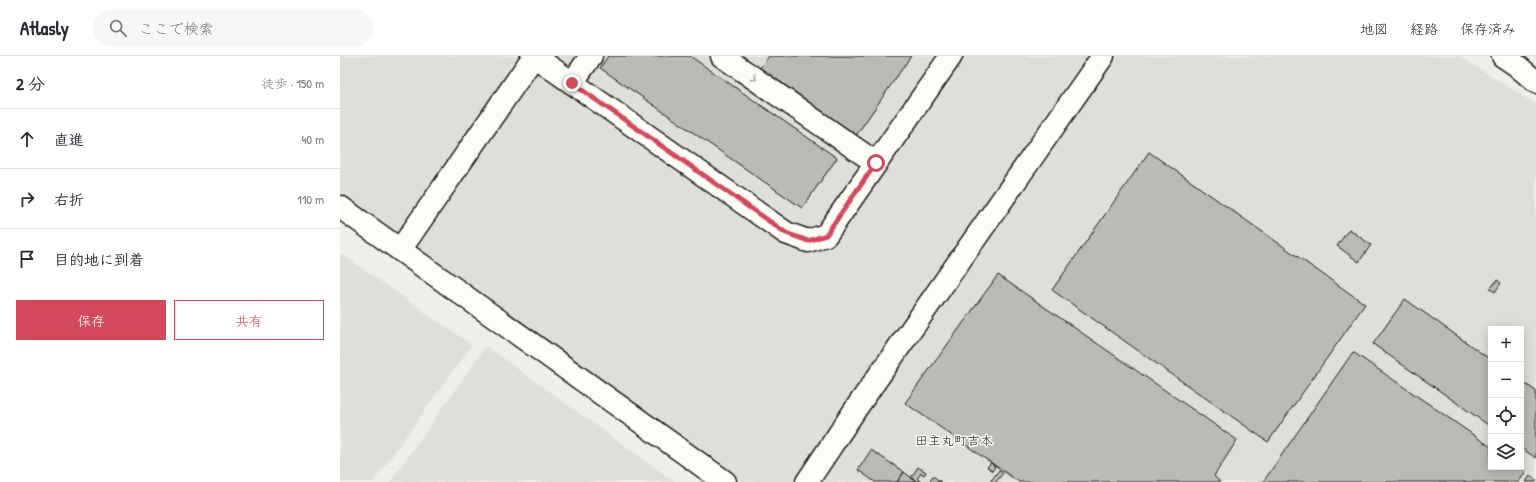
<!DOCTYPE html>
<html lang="ja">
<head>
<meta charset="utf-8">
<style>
  :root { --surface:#fff; --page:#f7f7f7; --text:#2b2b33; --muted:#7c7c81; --line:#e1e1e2; --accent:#d1495b }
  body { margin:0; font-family:"Patrick Hand","Klee One",sans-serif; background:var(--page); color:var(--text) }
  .controls { position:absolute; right:12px; bottom:12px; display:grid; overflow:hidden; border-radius:0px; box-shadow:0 2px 10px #0003 }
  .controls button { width:36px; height:36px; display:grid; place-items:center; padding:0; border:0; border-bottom:1px solid var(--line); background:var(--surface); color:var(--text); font:20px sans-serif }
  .stop { position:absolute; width:12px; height:12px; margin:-9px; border:3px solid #d1495b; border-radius:50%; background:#fff }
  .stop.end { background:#d1495b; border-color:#fff; box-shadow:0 1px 4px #0008 }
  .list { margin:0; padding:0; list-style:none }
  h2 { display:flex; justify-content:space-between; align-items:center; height:52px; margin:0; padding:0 16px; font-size:17px }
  h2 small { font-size:13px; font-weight:400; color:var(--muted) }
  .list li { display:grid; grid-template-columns:26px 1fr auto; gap:12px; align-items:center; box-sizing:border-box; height:60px; padding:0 16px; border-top:1px solid var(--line) }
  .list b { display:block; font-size:15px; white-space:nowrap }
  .list em { font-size:13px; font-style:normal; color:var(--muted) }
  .actions { display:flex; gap:8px; padding:12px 16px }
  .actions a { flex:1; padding:9px 0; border:1px solid var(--accent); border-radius:0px; text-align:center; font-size:14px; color:var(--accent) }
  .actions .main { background:var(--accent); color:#fff }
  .icon { flex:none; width:22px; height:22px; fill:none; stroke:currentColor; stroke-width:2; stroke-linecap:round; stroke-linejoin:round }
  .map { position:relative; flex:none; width:1196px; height:426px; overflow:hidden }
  header { display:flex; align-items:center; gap:24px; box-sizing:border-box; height:56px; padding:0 20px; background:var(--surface); border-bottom:1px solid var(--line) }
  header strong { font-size:19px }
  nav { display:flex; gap:22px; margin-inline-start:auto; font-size:14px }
  .search { width:280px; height:36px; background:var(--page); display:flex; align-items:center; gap:10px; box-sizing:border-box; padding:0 14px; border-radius:22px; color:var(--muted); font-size:15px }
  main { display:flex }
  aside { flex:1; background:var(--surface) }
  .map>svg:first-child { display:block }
  .built { fill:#e0deda; fill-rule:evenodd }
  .building { fill:#bbbab6; stroke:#1c1c1c }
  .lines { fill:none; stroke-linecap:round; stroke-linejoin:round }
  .minor-casing { stroke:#1c1c1c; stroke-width:25 }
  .minor { stroke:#fdfcf7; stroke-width:22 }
  .oneway { stroke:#989794 }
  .route { stroke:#d1495b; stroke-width:5 }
  .labels { text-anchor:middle; stroke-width:3; stroke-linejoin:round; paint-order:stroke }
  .quarter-label { font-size:13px; fill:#1c1c1c; stroke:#fdfcf7 }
</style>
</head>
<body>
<header>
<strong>Atlasly</strong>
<div class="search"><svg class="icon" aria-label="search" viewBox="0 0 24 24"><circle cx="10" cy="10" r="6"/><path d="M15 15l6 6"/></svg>ここで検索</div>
<nav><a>地図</a><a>経路</a><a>保存済み</a></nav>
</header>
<main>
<aside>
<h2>2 分<small>徒歩 · 150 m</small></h2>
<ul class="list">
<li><svg class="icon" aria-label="ahead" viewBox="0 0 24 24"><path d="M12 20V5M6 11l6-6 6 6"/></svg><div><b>直進</b></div><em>40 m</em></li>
<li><svg class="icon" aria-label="right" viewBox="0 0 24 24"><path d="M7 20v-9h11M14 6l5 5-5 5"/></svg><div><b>右折</b></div><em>110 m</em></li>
<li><svg class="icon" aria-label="arrive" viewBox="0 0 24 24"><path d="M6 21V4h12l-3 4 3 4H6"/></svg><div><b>目的地に到着</b></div></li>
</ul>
<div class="actions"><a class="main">保存</a><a>共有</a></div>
</aside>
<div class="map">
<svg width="1196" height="426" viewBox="0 0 1196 426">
  <rect width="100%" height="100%" fill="#f0eeea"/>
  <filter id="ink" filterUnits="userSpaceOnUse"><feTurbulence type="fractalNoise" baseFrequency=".025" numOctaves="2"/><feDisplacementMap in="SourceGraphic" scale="8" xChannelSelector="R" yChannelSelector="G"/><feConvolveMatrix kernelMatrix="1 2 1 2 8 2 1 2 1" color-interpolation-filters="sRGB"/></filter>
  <g filter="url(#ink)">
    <path class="built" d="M0,0H1119L1196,48V426H402L0,141ZM1151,273H1181V411H1151Z
      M0,197L132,289L33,426H0Z
      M146,290L335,426H50Z"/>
    <path class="building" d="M268,0H350L497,102L462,152L260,12Z
      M429,0H571L515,81L418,15Z
      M809,96L1025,248L928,386L712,234Z
      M1009,173L1031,189L1019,206L997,190Z
      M658,219L897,384L874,420L880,426H679L565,347Z
      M1157,224L1161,227L1155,236L1150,233Z
      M1065,243L1151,304V371L1033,288Z
      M1013,296L1151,391V411H1180L1186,415L1179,426H923Z
      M1181,325L1196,335V402L1181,392Z
      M531,394L564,416L557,426H535L518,414Z
      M651,407L655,411L652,415L647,411Z
      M578,411L586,416L584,419L581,417L577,423L580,425L577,426L571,422Z
      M659,414L663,417L656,426H650Z
      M564,416L576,425V426H557Z
      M593,420L601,426H592L590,424Z
      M1190,420L1196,424V426H1186Z"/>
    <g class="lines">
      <g class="minor-casing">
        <path id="minor" d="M194,0L446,177L468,185L486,179L611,0
          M382,0L536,107
          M1163,0L1175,8L1196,26
          M232,27L251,0
          M0,151L385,426
          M60,194L194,0
          M467,426L517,351L763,0"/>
      </g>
      <use href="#minor" class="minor"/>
    </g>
    <defs><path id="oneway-chevron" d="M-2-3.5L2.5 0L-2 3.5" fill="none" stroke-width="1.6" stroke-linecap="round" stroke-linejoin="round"/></defs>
    <use class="oneway" href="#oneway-chevron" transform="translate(414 22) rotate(35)"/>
  </g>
  <g class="lines" filter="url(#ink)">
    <path class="route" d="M232,27L446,177L468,185L486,179L536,107"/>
  </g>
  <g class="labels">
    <g class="quarter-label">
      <text x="614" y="389">田主丸町吉本</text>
    </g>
  </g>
</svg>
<div class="controls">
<button>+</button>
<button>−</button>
<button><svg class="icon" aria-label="locate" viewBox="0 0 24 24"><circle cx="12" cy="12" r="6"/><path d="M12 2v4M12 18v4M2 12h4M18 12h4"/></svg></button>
<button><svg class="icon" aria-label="layers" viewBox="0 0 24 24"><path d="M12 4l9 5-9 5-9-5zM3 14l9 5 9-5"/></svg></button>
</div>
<div class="stop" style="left:536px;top:107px"></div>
<div class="stop end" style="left:232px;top:27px"></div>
</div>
</main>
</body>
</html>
